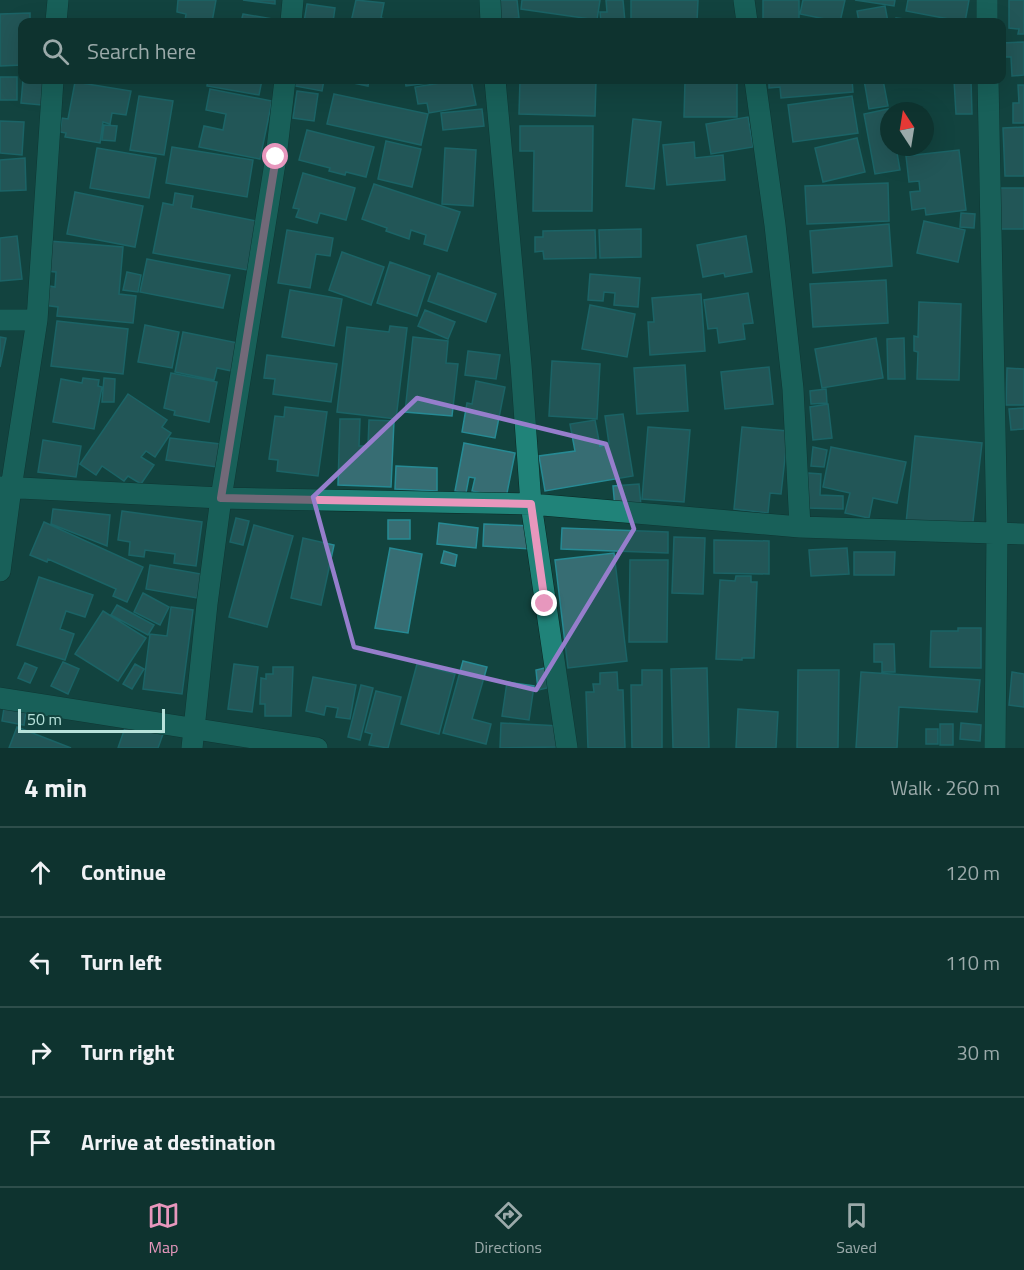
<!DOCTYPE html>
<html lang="en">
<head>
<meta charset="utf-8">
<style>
  :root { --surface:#0e332f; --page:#173b37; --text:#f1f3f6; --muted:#9baaaa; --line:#2e4e4b; --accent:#e797bd }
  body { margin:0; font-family:"Titillium Web",sans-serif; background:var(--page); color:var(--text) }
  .compass { position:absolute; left:880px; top:102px; width:54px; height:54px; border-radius:50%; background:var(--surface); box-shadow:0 6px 24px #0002; rotate:348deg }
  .scale { position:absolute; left:18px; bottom:15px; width:147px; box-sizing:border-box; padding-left:6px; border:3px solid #b8e2db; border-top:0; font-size:16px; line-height:21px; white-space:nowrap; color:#b8e2db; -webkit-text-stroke:4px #12443f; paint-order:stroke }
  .stop { position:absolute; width:18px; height:18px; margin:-14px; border:4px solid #e797bd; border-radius:50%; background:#fff }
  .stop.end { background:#e797bd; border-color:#fff; box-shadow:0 2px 6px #0008 }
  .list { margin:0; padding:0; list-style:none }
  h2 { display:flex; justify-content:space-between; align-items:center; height:78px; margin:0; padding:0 24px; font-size:26px }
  h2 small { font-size:20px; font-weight:400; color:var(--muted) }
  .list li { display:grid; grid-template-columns:39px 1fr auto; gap:18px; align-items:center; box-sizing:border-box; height:90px; padding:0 24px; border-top:2px solid var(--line) }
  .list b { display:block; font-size:22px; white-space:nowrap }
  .list em { font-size:20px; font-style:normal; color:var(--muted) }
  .icon { flex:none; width:33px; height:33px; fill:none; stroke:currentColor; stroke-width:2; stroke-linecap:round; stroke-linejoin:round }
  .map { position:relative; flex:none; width:1024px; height:748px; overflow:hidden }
  .search { position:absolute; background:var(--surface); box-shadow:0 6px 24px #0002; left:18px; right:18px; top:18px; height:66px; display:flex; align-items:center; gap:15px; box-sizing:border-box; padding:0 21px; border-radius:12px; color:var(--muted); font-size:22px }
  .sheet { height:438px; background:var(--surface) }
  nav { display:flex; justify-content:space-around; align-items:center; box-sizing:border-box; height:84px; border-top:2px solid var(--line); background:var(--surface); font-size:16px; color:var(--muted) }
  nav a { display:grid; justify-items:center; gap:3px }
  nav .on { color:var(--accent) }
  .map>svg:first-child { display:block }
  .building { fill:#376d73; stroke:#268a94; stroke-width:1.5 }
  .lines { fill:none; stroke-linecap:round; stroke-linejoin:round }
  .minor-casing { stroke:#0a2824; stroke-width:22 }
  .minor { stroke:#208379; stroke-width:21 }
  .route { stroke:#e797bd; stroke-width:8 }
  .marked { fill:none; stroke:#967ecc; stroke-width:4.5; stroke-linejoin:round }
</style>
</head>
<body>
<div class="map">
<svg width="1024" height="748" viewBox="0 0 1024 748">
  <rect width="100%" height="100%" fill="#12443f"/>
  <path class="building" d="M178,0H216L212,22L185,21L186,14L177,12Z
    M243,0H275V4Z
    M356,0L384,3L381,18L393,21V22H351Z
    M499,0H517L519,18L500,20Z
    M522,0H600L597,20L521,9Z
    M606,0H623L625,22H601L600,12H607Z
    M631,0H698L697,22H631Z
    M763,0H799V22H763Z
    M803,0H845L840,22L800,14Z
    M855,0H895L894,6Z
    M908,0H969L965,22L906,11Z
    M1009,0H1024V34H1018L1019,29L1009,28Z
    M307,4L335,8L333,22H304Z
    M885,6L888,22H859L857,11Z
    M30,13V22H22V65L0,66V14Z
    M243,14L273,19L272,22H241Z
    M896,18L929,22H896Z
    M1024,42V75L1012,76L1011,57H1002V43Z
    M0,77H17V100H0Z
    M23,80H44L42,105L21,103Z
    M208,80H262L259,95L207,86Z
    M296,80H324L322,91L295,86Z
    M339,80H369L368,86Z
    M405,80H451L406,86Z
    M459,80H471L476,105L429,113L427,103L418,104L415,87Z
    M520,80H596L595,116L519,114Z
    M769,80H852L853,92L781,98L780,87L769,88Z
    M864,80H883L888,106L869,109Z
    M954,80H971L972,114H956Z
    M685,81L737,82V117H684Z
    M75,82L131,91L126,115L112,113L110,124L103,122L100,143L65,137L66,133L60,132L62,118L68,119Z
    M1018,85H1024V123H1013V103H1019Z
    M210,89L272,101L260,159L199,147L204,126L223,130L226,114L206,110Z
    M297,91L318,94L314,121L293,118Z
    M334,94L428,114L421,145L327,124Z
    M139,96L173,101L164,155L130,150Z
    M852,96L858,133L793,142L788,105Z
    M482,109L484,126L443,130L441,113Z
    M888,109L889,147H896L900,170L875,174L864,114Z
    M748,117L753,147L711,154L706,124Z
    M633,119L661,122L654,189L626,186Z
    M0,121L24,122L22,155L0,153Z
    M104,125L117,126L115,141L102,140Z
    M520,126H593L592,211H533L534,151H520Z
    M1024,127V176H1005L1003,128Z
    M307,130L374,147L366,177L346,172L345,175L329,171L330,168L299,160Z
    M857,138L865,172L823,182L815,148Z
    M386,141L421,149L412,187L378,179Z
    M694,142L695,158L723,155L725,180L667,185L663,145Z
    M172,147L253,160L247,197L166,183Z
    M97,148L156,158L149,198L90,188Z
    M445,148L476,150L473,206L442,204Z
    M959,150L966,210L926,215L925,208L912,210L910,192L920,191L919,181L909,182L906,156Z
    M25,158L26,190L0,191V160Z
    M303,173L355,188L346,220L320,213L317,223L296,217L299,209L293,208Z
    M888,183L889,221L807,224L805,186Z
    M374,184L460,212L447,251L424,244L426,235L411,230L409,239L386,231L387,228L362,219Z
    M996,188H1024V229H996Z
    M75,192L143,206L135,247L67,234Z
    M175,193L193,196L191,208L256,221L247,270L153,253L163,203L173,205Z
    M961,213L975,214L974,228L960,227Z
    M924,221L965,230L958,262L917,253Z
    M889,224L892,266L813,273L810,231Z
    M641,229V257L600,258L599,230Z
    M287,230L333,238L330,256L316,254L310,288L278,283Z
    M595,230L596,258L544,259L543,251L535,252V237H543V231Z
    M17,236L22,279L0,281V238Z
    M746,236L752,272L725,277L724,273L703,277L697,245Z
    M49,241L123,247L119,294L136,296L133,323L57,316L58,307L43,305L44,285L55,287L56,272L46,271Z
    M342,252L384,267L371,305L329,290Z
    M147,259L230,275L223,308L140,292Z
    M390,262L430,276L417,316L377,303Z
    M127,272L141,275L138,292L123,290Z
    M438,273L496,294L486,322L428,301Z
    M590,274L640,278L638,307L614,305L615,293L604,292L603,301L588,300Z
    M886,280L888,323L813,327L810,284Z
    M290,290L342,299L334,346L282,337Z
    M748,293L753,323L743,324L745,339L719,343L717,328L708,329L704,300Z
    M701,294L705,351L650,355L648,322H654L652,298Z
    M919,302L961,304L959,380L917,379L918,352L914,351V336L918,337Z
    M590,305L635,314L627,357L582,349Z
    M425,310L455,322L448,339L418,326Z
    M57,321L128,329L123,374L51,366Z
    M145,325L179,332L172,368L138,362Z
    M390,326L407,328L396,419L337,412L347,327L389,332Z
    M183,332L238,343L232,371L217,368L214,380L175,372Z
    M0,337L6,338L0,367Z
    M413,337L448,341L446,363L458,364L452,416L405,412Z
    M876,338L883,378L822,388L815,349Z
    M904,338L905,379H888L887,339Z
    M468,351L500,355L496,379L465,375Z
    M267,355L337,364L331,402L273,394L275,379L264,378Z
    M552,361L600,364L597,419L549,416Z
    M685,365L688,411L637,414L634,368Z
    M769,367L773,404L725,409L721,372Z
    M1007,368L1024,369V405H1006Z
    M171,373L217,382L209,422L174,415L175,411L164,408Z
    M83,378L99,380L98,386L102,387L94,429L53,422L61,379L82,383Z
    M104,378L115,379L114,402H102Z
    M476,381L505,387L495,438L462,432L467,403L472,404Z
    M826,389L827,403L811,404L810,391Z
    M128,394L167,420L162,427L171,433L155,457L146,451L141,457L154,465L141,484L128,476L124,481L102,466L96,475L80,464Z
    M828,404L832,438L813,440L810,407Z
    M285,407L327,412L318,476L277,471L278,460L269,459L275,416L284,417Z
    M1024,408V429L1011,430L1009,409Z
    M623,414L633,476L545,491L539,456L575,451L570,424L595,420L600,446L609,444L605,416Z
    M340,419H360L359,446H368L369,420L394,421L391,487L338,485Z
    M648,427L690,430L684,502L642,499Z
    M742,427L788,431L781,494L770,493L768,513L734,509Z
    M915,436L982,443L972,530L906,523Z
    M170,438L220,444L217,467L166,460Z
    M43,440L81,446L76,477L38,472Z
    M464,443L515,453L506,498L472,491L475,478L469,477L466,493L455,491Z
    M813,447L827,450L824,467L811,466Z
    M831,447L906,462L897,503L873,498L869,518L845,513L850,493L823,487Z
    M396,466L437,468V491L395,489Z
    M808,473L821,474L820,495L843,496V509L807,508Z
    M639,484L641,506L615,508L613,486Z
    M53,509L110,515L107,546L51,524Z
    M122,511L202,522L196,566L174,563L175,554L145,550L144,557L129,555L130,542L118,540Z
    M236,518L249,521L243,545L230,542Z
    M388,520H410V539H388Z
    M44,522L143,567L127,602L113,596L116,589L48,559L47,562L30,555Z
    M439,523L478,528L476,548L437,544Z
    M484,524L532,526L531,549L483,546Z
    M254,525L293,536L267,627L229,617Z
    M562,528L668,532V553L561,549Z
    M674,537L705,538L703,594L672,593Z
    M303,538L334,545L321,605L291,598Z
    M714,540L769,541V574L714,573Z
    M390,548L422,554L408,633L375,628Z
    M847,548L849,574L811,576L809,550Z
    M444,551L457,555L455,566L441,563Z
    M854,552H895L894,575H854Z
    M614,553L627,661L568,668L555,560Z
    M630,560H668L667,642H629Z
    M150,565L201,574L197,598L146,589Z
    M736,576H751V582H757L754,658H742V660L716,659L720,580L735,581Z
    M39,577L93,595L85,617L66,611L60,629L74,634L65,660L17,645Z
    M143,593L169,607L160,625L134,612Z
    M117,605L154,625L148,635L111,615Z
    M171,607L193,610L182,694L143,689L150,634L167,636Z
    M103,611L146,638L118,681L75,654Z
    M958,628H981V668L930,667L931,631H958Z
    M874,644H894L895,672H882V662H874Z
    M463,661L487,667L472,719L491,724L486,744L443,733Z
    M63,662L79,669L68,694L51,686Z
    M25,663L37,668L30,683L18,678Z
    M135,664L144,669L132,689L123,684Z
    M234,664L258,667L252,712L228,709Z
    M417,664L455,674L439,734L401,724Z
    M273,667H293L291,716H265V704H260L261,678L266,679V674H273Z
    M545,668L547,688L538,690L536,670Z
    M707,668L709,748H673L671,669Z
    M642,670H662V748H632L631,685H642Z
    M798,670H839L838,748H797Z
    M617,672L618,690H623L625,748H588L586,692H594L593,684H600V673Z
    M861,672L980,680L977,712L899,707L897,748H856Z
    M1012,672L1024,674V707L1009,705Z
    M313,677L356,685L350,719L336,717L338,708L326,706L324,715L306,711Z
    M507,682L534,686L529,720L502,716Z
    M361,685L373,688L360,740L348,737Z
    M376,691L401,697L388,748L369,745L372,734L365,732Z
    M4,708L26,711L24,725L2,721Z
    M738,709L778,712L776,748H736Z
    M127,722L163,734L158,748H118Z
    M501,723L560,726L558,747L500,748Z
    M961,723L981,725L980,741L960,739Z
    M940,724H953V745H940Z
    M17,727L71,748H9Z
    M926,729H938V744H926Z"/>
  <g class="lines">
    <g class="minor-casing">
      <path id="minor" d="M490,0L491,22
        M744,0L747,22
        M987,0V22
        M56,22L58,0
        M291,22L293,0
        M495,80L521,365L531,504L567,748
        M755,80L775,225L793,389L800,527
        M988,80L997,533L995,748
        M0,320H37
        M0,487L221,498L531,504L800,527L1024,534
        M0,571L11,488L37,320L53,80
        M0,698L317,748
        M192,748L207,604L221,498L276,157L285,80"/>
    </g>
    <use href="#minor" class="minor"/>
  </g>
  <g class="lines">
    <path class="route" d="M276,157L221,498L531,504L545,604"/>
  </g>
  <path d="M0 0H1024V748H0ZM417,398L606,444L634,529L536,690L354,647L313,497Z" fill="#12443f" fill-opacity=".55" fill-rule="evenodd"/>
  <path class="marked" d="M417,398L606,444L634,529L536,690L354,647L313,497Z"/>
</svg>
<svg class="compass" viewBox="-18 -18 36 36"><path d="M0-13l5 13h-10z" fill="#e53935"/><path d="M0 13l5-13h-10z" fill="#9baaaa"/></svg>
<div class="scale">50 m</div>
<div class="stop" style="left:276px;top:157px"></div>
<div class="stop end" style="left:545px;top:604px"></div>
<div class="search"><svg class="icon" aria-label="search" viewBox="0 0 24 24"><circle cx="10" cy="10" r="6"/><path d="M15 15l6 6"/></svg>Search here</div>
</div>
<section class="sheet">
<h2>4 min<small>Walk · 260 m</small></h2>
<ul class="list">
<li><svg class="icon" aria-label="ahead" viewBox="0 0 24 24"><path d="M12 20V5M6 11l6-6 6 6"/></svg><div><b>Continue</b></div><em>120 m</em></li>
<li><svg class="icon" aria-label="left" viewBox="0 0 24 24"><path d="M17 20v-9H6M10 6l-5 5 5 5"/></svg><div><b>Turn left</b></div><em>110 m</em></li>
<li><svg class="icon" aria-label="right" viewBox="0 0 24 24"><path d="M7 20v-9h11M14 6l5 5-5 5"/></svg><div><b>Turn right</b></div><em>30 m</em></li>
<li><svg class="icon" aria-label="arrive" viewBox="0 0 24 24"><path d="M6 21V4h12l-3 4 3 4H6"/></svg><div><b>Arrive at destination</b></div></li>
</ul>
</section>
<nav>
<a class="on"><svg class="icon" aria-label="map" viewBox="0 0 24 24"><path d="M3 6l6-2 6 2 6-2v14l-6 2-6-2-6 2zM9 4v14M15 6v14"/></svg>Map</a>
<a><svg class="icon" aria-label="directions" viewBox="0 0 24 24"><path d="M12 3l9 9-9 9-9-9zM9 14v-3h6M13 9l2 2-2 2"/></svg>Directions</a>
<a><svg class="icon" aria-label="saved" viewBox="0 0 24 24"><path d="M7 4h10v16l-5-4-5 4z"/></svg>Saved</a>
</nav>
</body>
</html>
